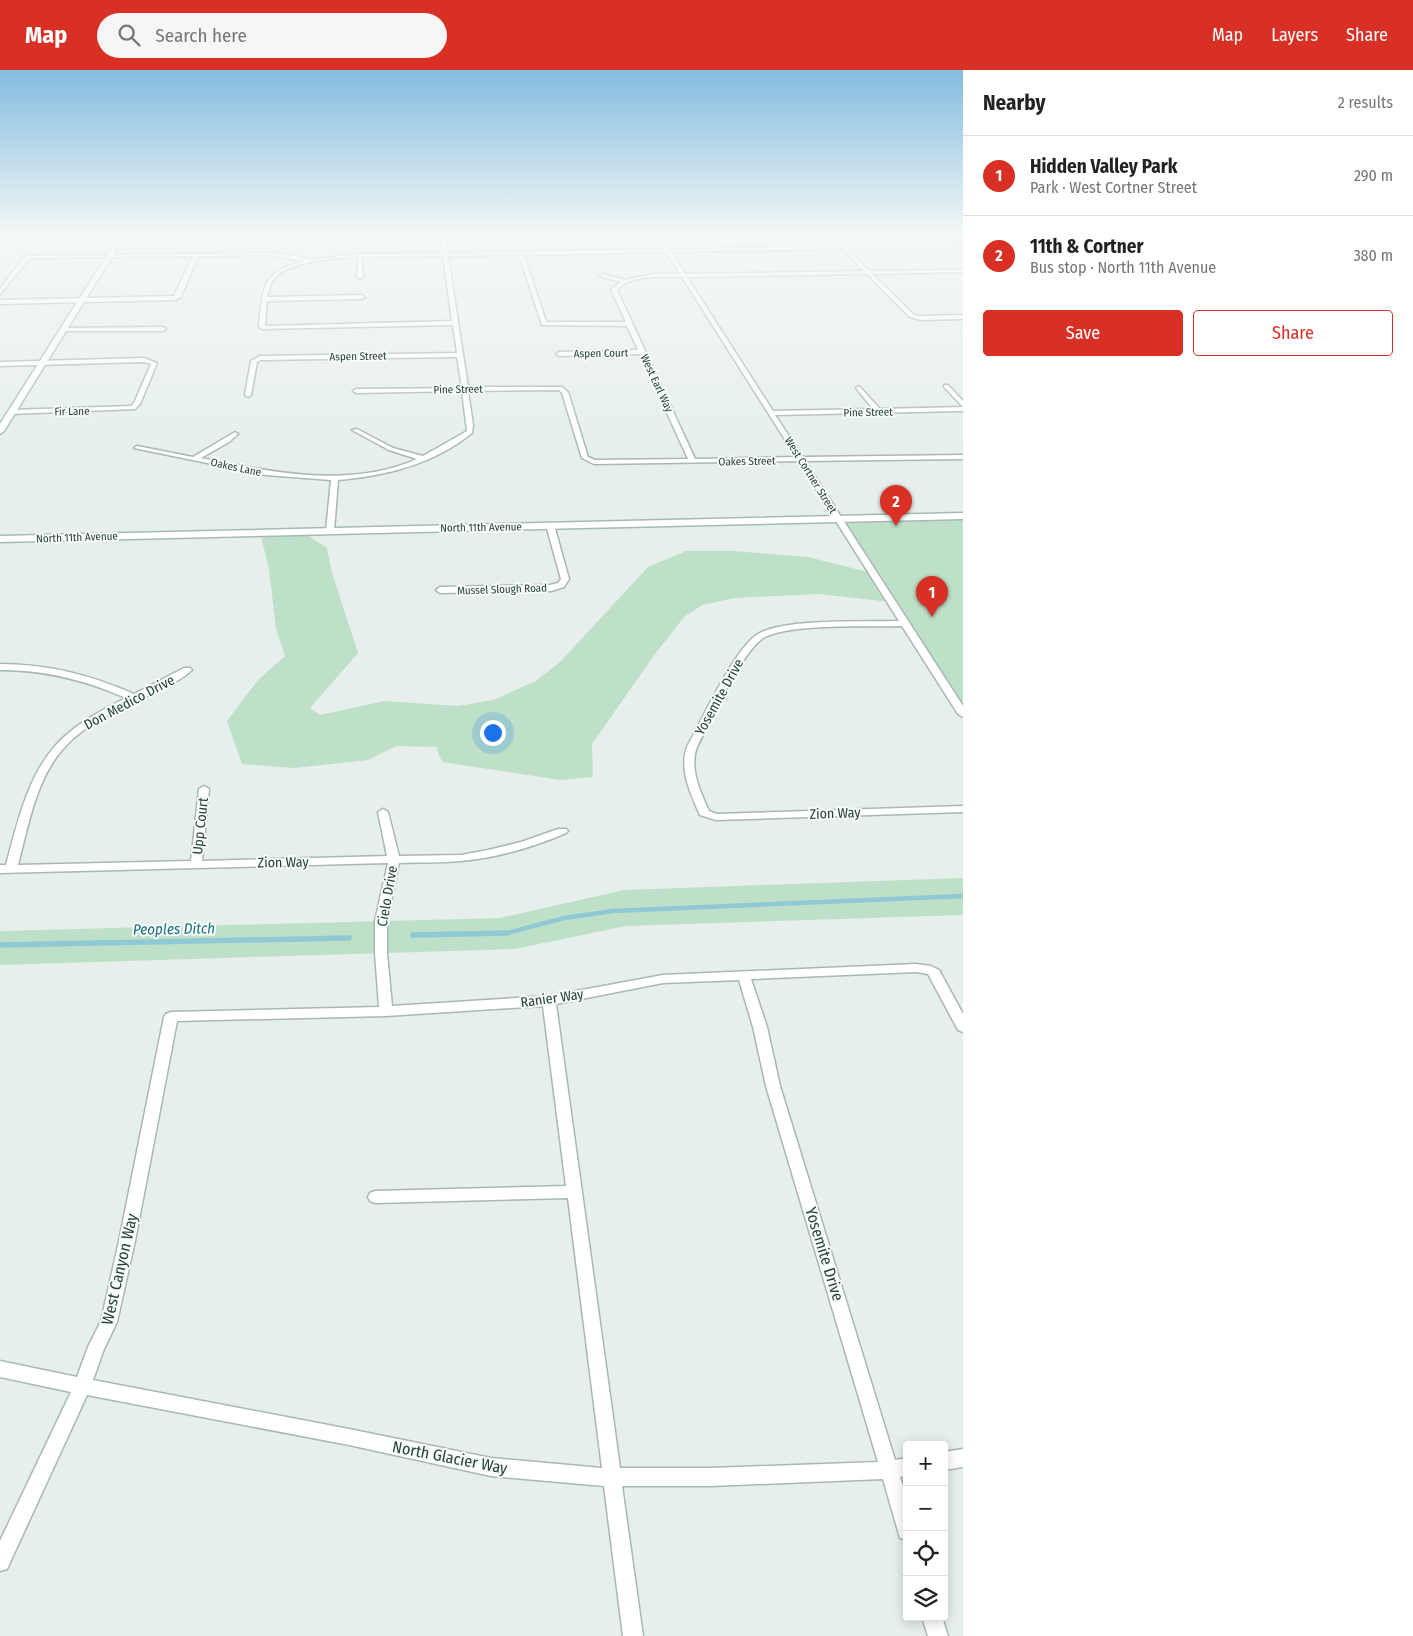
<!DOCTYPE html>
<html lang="en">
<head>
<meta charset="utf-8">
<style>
  :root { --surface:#fff; --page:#f6f6f6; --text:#222; --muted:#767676; --line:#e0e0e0; --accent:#d93025 }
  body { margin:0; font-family:"Fira Sans Condensed",sans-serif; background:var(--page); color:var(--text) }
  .controls { position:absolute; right:15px; bottom:15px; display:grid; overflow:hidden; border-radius:5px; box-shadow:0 2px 12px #0003 }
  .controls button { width:45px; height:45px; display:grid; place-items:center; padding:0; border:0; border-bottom:1px solid var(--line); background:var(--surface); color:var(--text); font:25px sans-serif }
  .you { position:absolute; left:492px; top:662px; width:18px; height:18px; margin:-12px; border:4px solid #fff; border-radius:50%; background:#1a73e8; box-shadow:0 0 0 8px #1a73e833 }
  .badge { display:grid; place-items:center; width:32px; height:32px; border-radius:50%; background:var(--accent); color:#fff; font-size:16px; font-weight:700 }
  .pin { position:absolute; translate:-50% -41px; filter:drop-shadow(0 1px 2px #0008) }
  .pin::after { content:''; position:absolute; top:26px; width:18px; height:15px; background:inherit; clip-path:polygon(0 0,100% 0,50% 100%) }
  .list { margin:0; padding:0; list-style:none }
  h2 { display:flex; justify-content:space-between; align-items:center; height:65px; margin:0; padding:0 20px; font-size:21px }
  h2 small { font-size:16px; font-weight:400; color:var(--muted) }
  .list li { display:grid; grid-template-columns:32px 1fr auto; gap:15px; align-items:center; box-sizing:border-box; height:80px; padding:0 20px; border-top:1px solid var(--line) }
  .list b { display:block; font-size:19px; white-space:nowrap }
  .list p { margin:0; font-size:16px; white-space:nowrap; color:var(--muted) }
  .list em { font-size:16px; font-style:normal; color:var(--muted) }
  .actions { display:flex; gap:10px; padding:15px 20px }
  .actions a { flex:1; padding:11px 0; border:1px solid var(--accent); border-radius:5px; text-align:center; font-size:18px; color:var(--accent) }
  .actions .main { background:var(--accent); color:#fff }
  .icon { flex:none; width:28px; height:28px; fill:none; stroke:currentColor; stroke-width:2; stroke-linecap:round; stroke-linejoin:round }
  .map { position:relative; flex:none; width:963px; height:1566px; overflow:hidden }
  header { display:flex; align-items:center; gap:30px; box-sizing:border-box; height:70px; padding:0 25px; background:var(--accent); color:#fff }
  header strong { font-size:24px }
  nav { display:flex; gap:28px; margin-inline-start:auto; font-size:18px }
  .search { width:350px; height:45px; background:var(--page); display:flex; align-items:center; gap:12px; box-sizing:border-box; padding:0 18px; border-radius:28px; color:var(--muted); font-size:19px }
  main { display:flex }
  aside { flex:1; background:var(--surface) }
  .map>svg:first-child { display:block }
  .green { fill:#bfe0c8 }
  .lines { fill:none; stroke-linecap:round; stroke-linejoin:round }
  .stream-far1 { stroke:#8ec9d4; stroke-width:4.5 }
  .stream { stroke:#8ec9d4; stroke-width:5.5 }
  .street-casing { stroke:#a8b8b2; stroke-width:3 }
  .secondary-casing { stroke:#a4bbb3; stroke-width:3 }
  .street { fill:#fff; fill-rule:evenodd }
  .secondary { fill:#fff; fill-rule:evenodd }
  .labels { text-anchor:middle; stroke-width:4; stroke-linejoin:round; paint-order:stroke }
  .far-street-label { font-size:11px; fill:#24423a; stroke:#f7fbf9 }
  .street-label { font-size:14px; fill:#24423a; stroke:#f7fbf9 }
  .water-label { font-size:15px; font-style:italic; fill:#1c6f80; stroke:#f7fbf9 }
  .near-street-label { font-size:16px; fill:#24423a; stroke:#f7fbf9 }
</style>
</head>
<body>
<header>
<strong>Map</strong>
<div class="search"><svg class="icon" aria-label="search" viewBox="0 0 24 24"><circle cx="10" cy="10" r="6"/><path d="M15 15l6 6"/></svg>Search here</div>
<nav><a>Map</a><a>Layers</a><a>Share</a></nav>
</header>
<main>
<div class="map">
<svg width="963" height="1566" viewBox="0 0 963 1566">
  <rect width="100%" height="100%" fill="#e6efeb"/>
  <path class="green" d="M579,166H658L661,170L581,172Z
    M963,446V644L891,532L819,524L734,528L702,535L684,547L655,584L592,674L593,707L560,710L442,692L436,677L396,676L368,690L294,698L242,694L227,651L258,610L285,586L276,559L269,499L260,462L301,461L327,478L332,503L358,583L310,638L320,645L385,631L458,636L493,630L536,611L561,591L648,497L686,481H733L808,487L872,503L839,449Z
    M963,808V845L626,856L515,879L0,895V861L500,848L624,820Z"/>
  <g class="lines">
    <path class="stream-far1" d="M448,864L507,863L564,848L613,841L963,826"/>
    <path class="stream" d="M413,865L507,863
      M0,875L349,868"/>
    <g class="street-casing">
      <path id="street" d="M441,166H445L448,183L664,179L656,166H660L669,179L963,175V177L847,179L869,201L963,200V202L872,204L914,245L921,246L963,245V249L921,250L910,247L867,204L687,207L773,341L873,339L856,318L859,316L880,339L963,337V341L775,345L803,387L963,385V389L805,391L963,636V647L958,644L902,556C869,557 793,553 765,567C743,579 710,652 697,677C689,698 700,721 709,741L717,744L963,736V742L716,750L700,745L699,743C690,722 679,699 687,677C702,650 734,579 758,564C784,548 866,552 899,551L798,391L594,394L582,388L562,323L559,320L468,321L473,355L472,363C434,394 386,406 338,410L334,461L330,463L326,461L331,410L266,405L134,378L137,376L193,387L235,362L238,364L229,372L201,388C271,402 349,419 417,389L389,380L352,360L357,359L393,378L423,386L467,361L462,321L356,323L353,321L356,319L462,318L457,287L261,290L257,292L251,325L248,327L245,325L251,291L260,286L457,283L453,255L262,259L259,256C264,216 260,203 304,191L269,185L198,186L181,227L175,230L0,234V230L174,226L193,186L30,188L0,224V219L24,187L30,186L269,183L290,185L311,190L360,184L443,183ZM842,179L864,201L685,204L671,182ZM666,182L680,204H653L625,210L603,204L600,206L621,212L611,220L626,252H546L524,185ZM519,185L542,255L627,256L638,280L559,282L556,284L559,286L640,284L688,389L595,390L588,387L568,322L562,317H468L448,186ZM443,186L452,251L265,256L267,231L362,229L365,227L362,225L267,227C269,221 270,214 274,209C289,191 336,188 358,187L357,207L360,209L363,207L362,187ZM682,207L796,387L695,389L617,220C632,204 661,207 682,207Z
        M64,258L163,257L166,259L163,261H62Z
        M144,288L157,293L140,334L135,339L11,344L8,342L11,340L131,336L134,333L151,294L144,292L0,296V292Z
        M944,315H948L963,331V337L944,317Z
        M547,453L554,455L569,509L564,517L551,521L440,523L436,520L440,517L550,515L558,513L561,509L546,455Z
        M0,594C48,594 91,605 134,624L184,598H190L192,600C178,614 143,627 125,636C103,647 79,660 63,679C36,709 28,757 18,795L191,791L199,719L204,716L209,719L202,791L387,786L378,742L383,739L388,742L399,786L461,785L488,780L521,772L558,759H566L568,761L566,763C533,777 497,788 461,791C441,793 420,792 399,793L387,851V883L392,936L549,926L663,905L916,894L931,896L939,900L963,944V962L958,960L928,904L916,902L751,909L767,957L780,1016L895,1390L907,1388V1406L900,1407L907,1429V1470L900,1468L898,1461L883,1409L711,1416H622L643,1566H623L604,1416L491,1406L349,1375L87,1325L7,1499L0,1501V1471L71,1322L0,1307V1291L77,1307L88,1277L101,1251L119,1171L164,947L166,944L171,942L379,937L375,883V851L388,793L0,803V795H6C17,755 27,707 56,675C75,654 102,640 126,628C85,610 45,600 0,600ZM739,910L753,957L766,1016L878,1392L711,1398H620L556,934L663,913ZM543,936L566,1116L375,1121L370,1123L368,1127L370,1131L375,1133L568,1128L602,1398L491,1388L349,1359L93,1310L104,1279L117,1252L135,1171L177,951L386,946Z
        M963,1379V1397L944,1400V1382Z
        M922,1547H942L948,1566H928Z"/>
    </g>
    <g class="secondary-casing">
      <path id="secondary" d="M0,166H61L58,168L0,169Z
        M119,166H125L4,361L0,364V354Z
        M963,443V449L0,472V466Z"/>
    </g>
    <use href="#street" class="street"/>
    <use href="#secondary" class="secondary"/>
  </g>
  <linearGradient id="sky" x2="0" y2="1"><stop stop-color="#84bce0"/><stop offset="0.43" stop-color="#f4f8f6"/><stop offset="1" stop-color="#f4f8f6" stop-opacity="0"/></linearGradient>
  <rect width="963" height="385" fill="url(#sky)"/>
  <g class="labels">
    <g class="far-street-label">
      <text transform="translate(601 283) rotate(-1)" y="4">Aspen Court</text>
      <text transform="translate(358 286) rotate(-1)" y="4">Aspen Street</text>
      <text transform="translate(657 313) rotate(65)" y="4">West Earl Way</text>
      <text transform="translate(458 319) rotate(-1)" y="4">Pine Street</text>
      <text transform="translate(72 341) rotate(-1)" y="4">Fir Lane</text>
      <text transform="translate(868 342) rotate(-1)" y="4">Pine Street</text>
      <text transform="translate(747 391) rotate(-1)" y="4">Oakes Street</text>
      <text transform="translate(236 397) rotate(12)" y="4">Oakes Lane</text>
      <text transform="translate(811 405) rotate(58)" y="4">West Cortner Street</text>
      <text transform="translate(481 457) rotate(-1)" y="4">North 11th Avenue</text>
      <text transform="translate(77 467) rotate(-2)" y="4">North 11th Avenue</text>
      <text transform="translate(502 519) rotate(-2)" y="4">Mussel Slough Road</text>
    </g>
    <g class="street-label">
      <text transform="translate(719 627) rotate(-61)" y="5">Yosemite Drive</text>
      <text transform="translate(129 632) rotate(-28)" y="5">Don Medico Drive</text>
      <text transform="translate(835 743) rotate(-2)" y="5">Zion Way</text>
      <text transform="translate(200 756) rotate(-84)" y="5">Upp Court</text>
      <text transform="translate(283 792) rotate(-1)" y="5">Zion Way</text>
      <text transform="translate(387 826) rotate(-80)" y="5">Cielo Drive</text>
      <text transform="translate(552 928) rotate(-8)" y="5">Ranier Way</text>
    </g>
    <g class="water-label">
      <text transform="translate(174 859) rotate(-1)" y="5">Peoples Ditch</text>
    </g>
    <g class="near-street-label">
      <text transform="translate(825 1184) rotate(73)" y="6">Yosemite Drive</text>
      <text transform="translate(119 1199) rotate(-77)" y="6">West Canyon Way</text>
      <text transform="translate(450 1387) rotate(11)" y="6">North Glacier Way</text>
    </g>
  </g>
</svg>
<div class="controls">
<button>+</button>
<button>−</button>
<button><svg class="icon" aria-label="locate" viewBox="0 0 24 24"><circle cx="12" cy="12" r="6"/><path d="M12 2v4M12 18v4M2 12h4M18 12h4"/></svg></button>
<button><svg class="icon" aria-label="layers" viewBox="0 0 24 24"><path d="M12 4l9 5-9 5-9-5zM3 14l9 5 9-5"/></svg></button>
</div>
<div class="you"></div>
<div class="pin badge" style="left:932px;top:547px">1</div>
<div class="pin badge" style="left:896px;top:456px">2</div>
</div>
<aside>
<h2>Nearby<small>2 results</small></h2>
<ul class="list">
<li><span class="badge">1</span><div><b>Hidden Valley Park</b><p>Park · West Cortner Street</p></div><em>290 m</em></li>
<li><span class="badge">2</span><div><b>11th &amp; Cortner</b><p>Bus stop · North 11th Avenue</p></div><em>380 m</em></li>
</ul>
<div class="actions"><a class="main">Save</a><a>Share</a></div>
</aside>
</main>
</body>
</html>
